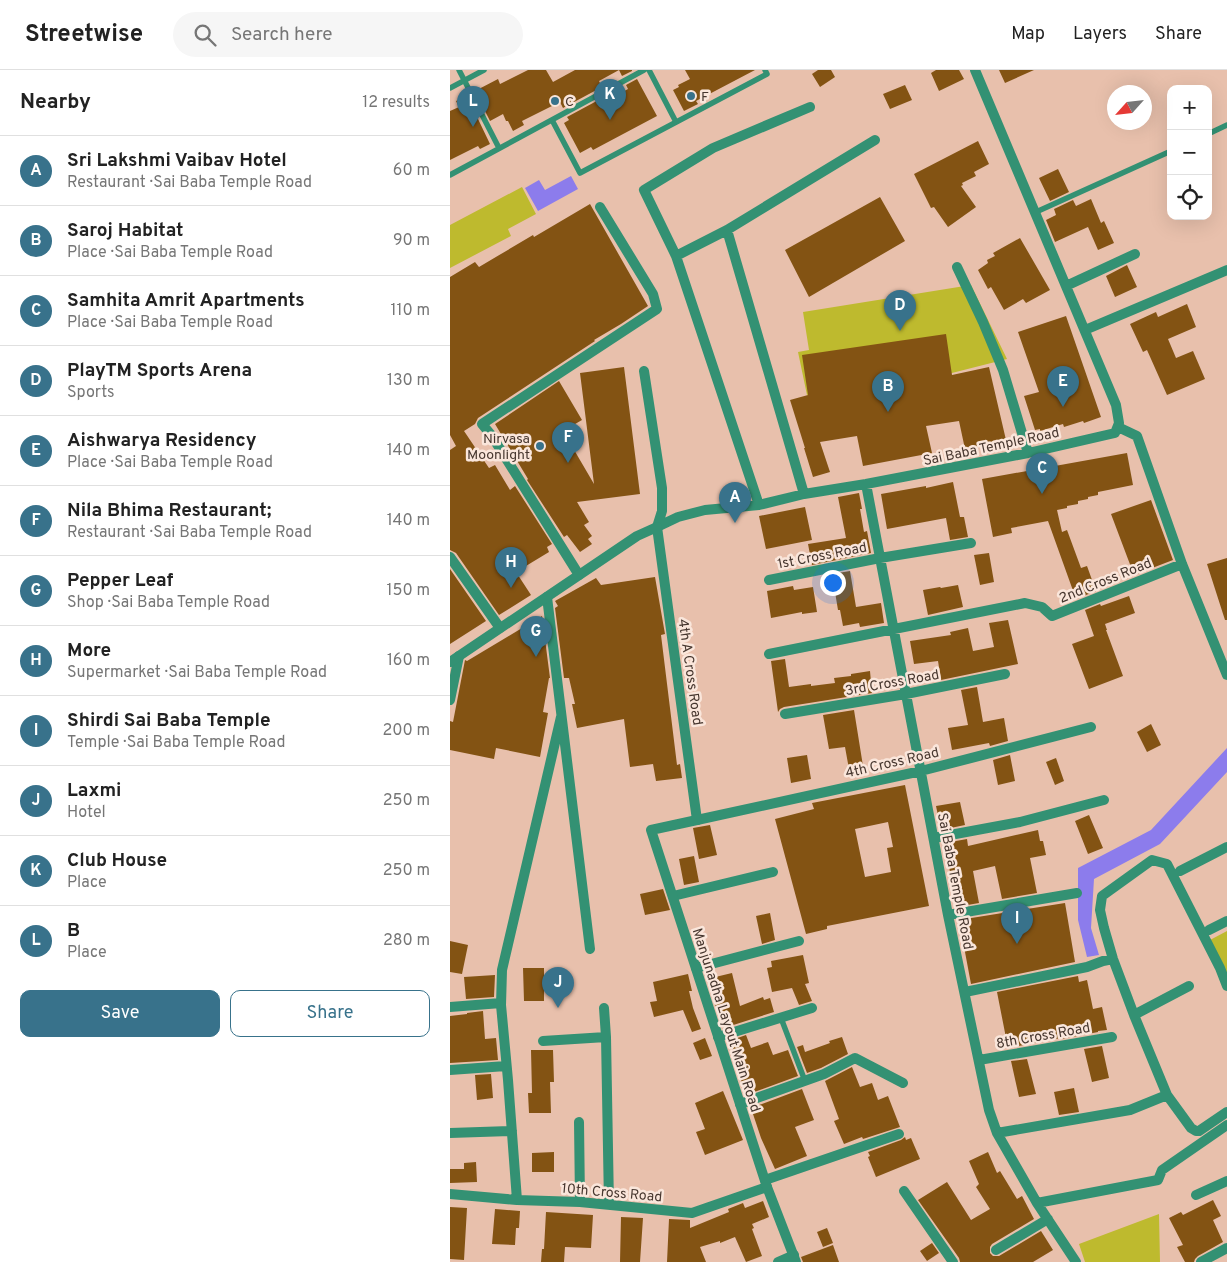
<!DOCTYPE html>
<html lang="en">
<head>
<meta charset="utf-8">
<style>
  :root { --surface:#fff; --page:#f6f6f6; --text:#222; --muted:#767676; --line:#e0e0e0; --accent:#38728b }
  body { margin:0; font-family:Overpass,sans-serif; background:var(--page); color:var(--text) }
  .controls { position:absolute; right:15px; top:15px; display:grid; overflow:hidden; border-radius:10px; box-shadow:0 5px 20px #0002 }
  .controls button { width:45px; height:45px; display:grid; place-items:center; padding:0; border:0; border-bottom:1px solid var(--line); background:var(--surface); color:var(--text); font:25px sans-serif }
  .compass { position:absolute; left:657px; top:15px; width:45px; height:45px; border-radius:50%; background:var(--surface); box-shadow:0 5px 20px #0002; rotate:243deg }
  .you { position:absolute; left:382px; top:512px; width:18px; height:18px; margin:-12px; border:4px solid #fff; border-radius:50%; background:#1a73e8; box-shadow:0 0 0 8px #1a73e833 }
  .badge { display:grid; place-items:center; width:32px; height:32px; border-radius:50%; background:var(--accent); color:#fff; font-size:16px; font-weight:700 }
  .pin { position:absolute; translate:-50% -41px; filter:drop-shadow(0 1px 2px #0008) }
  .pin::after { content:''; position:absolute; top:26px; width:18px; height:15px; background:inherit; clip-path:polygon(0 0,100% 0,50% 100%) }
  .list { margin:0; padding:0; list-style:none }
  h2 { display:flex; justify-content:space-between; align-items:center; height:65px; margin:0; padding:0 20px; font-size:21px }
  h2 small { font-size:16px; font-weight:400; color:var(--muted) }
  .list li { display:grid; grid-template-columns:32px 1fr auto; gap:15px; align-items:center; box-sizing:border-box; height:70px; padding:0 20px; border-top:1px solid var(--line) }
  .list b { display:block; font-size:19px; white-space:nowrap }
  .list p { margin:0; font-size:16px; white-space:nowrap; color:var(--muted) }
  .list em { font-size:16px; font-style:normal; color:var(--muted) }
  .actions { display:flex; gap:10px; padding:15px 20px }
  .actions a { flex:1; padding:11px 0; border:1px solid var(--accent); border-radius:10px; text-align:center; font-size:18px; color:var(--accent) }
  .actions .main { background:var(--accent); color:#fff }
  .icon { flex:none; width:28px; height:28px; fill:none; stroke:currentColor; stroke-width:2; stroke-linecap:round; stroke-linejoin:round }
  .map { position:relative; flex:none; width:777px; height:1192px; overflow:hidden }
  header { display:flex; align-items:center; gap:30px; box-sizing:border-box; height:70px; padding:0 25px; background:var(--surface); border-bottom:1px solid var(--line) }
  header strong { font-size:24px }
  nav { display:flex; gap:28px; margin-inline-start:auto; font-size:18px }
  .search { width:350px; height:45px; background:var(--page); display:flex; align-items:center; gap:12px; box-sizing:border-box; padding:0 18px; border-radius:28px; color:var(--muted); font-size:19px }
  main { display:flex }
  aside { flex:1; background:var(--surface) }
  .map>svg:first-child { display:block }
  .green { fill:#beba2e }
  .water { fill:#8c7cec }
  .building { fill:#835313; fill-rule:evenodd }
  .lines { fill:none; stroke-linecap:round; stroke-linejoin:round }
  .service { stroke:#339173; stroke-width:5.5 }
  .minor { stroke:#339173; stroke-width:10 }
  .tertiary { stroke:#339173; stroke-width:10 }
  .poi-dot { fill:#38728b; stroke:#fae6db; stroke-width:2 }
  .labels { text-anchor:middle; stroke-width:5; stroke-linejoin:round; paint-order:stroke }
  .poi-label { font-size:14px; fill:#47372f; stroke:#fae6db; text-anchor:start }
  .street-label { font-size:14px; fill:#47372f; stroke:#fae6db }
</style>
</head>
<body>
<header>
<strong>Streetwise</strong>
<div class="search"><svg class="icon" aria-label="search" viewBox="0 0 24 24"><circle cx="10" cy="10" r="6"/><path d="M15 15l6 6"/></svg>Search here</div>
<nav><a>Map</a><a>Layers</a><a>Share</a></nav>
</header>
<main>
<aside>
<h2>Nearby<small>12 results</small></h2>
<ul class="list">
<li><span class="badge">A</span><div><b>Sri Lakshmi Vaibav Hotel</b><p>Restaurant · Sai Baba Temple Road</p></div><em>60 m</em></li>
<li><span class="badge">B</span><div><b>Saroj Habitat</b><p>Place · Sai Baba Temple Road</p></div><em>90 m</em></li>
<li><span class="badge">C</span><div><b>Samhita Amrit Apartments</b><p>Place · Sai Baba Temple Road</p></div><em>110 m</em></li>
<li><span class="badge">D</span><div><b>PlayTM Sports Arena</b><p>Sports</p></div><em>130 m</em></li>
<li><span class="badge">E</span><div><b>Aishwarya Residency</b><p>Place · Sai Baba Temple Road</p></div><em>140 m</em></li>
<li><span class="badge">F</span><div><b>Nila Bhima Restaurant;</b><p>Restaurant · Sai Baba Temple Road</p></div><em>140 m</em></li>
<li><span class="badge">G</span><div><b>Pepper Leaf</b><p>Shop · Sai Baba Temple Road</p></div><em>150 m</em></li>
<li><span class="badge">H</span><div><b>More</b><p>Supermarket · Sai Baba Temple Road</p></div><em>160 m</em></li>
<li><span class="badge">I</span><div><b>Shirdi Sai Baba Temple</b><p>Temple · Sai Baba Temple Road</p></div><em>200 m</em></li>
<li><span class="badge">J</span><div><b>Laxmi</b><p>Hotel</p></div><em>250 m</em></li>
<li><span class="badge">K</span><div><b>Club House</b><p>Place</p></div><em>250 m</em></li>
<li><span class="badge">L</span><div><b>B</b><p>Place</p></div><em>280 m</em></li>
</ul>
<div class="actions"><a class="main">Save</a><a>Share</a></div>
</aside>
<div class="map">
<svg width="777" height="1192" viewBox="0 0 777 1192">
  <rect width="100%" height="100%" fill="#e8c0ac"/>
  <path class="green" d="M72,117L86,144L58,159L61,166L0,198V155Z
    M521,215L557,289L494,305L357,325L348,282L359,280L353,242Z
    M777,861V912L760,870Z
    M709,1144L710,1192H635L629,1174Z"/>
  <path class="water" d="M121,106L128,119L88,141L75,118L89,110L95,120Z
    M777,678V702L710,774L644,809L641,858L649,885L637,887L628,850V798L701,760Z"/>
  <path class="building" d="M78,0H96L103,12L125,0H182V1L172,6L169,0L149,11L152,17L113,38L110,32L72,51L74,55L63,61L58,51H56L53,44L40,51L25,21L48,9L50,14Z
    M235,0H305L246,31L248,34L234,41L223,20L229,17L228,15L240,9Z
    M368,0H381L385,7L370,17L362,4Z
    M486,0H509L514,9L489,21L481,3Z
    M549,0H584L555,13Z
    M187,9L207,46L143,80L141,77L130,83L114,53L119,50L117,47L156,26L158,30L178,19L176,15Z
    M455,15L462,30L440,39L433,24Z
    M17,26L40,74L30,79L28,76L0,90V41L9,37L6,31Z
    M528,71L539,94L524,102L526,106L512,113L513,115L511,116L526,137L498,157L484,137L481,138L464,104Z
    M608,99L619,122L600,131L589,108Z
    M430,127L455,171L359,227L335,180Z
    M641,129L651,153L654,151L664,173L648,180L638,157L605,172L596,150L606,145L604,139L623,130L626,136Z
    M140,134L198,236L171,254L144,270L145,271L28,348L25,354L14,361L39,398L45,395L60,420L65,416L102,474L97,477L99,482L66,502L81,525L49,545L6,483L0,480V380L6,376L0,365V207L25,192L29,197L83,165L84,167Z
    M570,168L600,220L576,233L573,229L554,240L541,217L538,219L528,200L538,193L537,190L545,186L543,183Z
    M677,195L687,217L665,227L656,206Z
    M737,234L746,257L718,269L726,288L743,281L755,309L717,325L697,280L693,282L680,254L706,242L708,247Z
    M616,246L651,347L634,353L633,351L614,357L613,354L590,361V359L585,360L574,326L589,322L568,262Z
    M496,264L502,305L539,297L556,370L515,379L509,351L476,356L482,383L413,396L407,366L370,372L380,402L363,407L354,378H355L340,330L358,325L352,285Z
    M174,297L190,424L127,432L139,452L134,455L142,466L138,469L142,474L130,482L117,465L114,467L77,410L78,409L45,354L109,311L132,350L113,361L144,414L130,303Z
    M677,383L683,415L648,422V425L638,427V429L628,431V434L617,436V438L607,440L612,462L617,460L631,498L637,496L646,521L626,529L598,451L561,458L562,463L543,467L532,409Z
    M503,412L510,447H514L518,467L500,470L496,448L437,459L431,424L476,416V418Z
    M409,423L412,439H410L414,462L417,461L421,483L362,495L358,474L396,468L388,427Z
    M701,430L723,490L684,505L661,444Z
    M355,437L362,470L316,479L309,446Z
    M539,483L544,512L530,515L524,485Z
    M777,488V550H775L757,494Z
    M0,499L36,551L0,574Z
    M400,501L406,537L431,533L434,553L410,557L409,553L393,556L390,540H388L382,504Z
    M205,507L215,564L211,565L227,695L230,694L232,708L206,711L203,694L180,697L174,649L127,658L122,634H125L119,608H114L105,538L108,536L105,531L146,508L151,515Z
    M508,515L513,537L478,545L473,520L490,517L491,518Z
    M343,516L344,520L363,517L367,542L352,544V542L321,548L317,521Z
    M679,526L685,543L655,554L657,560H656L673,606L639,619L622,574L644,566L635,540L650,534L651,536Z
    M92,546L100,608H99L93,642L98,643L90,687L46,678L44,689L0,680V651L3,652L15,590L17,591Z
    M558,550L568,594L491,610L488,591L464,594L460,571L501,565L500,562L518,558L523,581L544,577L539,553Z
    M335,589L339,617L361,614V616L385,613L384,608L401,606V604L420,601L422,623L334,637L330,639L328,642L321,591Z
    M527,617L533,652L554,648L558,671L540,676L539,673L502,680L498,658L518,655L511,620Z
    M404,640L413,696L399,699L395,677L379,679L373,645Z
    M701,654L711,675L697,682L687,662Z
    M357,685L361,709L341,713L337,688Z
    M560,685L565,711L548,715L543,690Z
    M606,688L614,711L605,715L596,692Z
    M455,715L479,836L377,856V859L356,864L325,749L364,739L362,733ZM438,752L443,777L437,778L441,802L415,807L405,759Z
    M510,732L515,755L491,760L486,736Z
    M639,745L653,778L638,784L625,751Z
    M260,755L267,785L249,789L243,758Z
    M588,760L590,771H593L596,785L580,788L587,823L552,829L545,796L523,801L529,833L506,837L495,773L517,769L518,776Z
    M244,786L249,812L234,815L229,789Z
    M213,819L220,840L195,845L190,824Z
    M615,833L625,892L521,914L509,850Z
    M320,843L325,870L312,874L306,846Z
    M0,871L18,875L12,904L0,902Z
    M353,885L359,913L355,914L362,931L349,935L342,918L322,922L317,898L322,897L321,891Z
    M73,898H94V931H74Z
    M282,903L290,936L313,927L314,930L320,928L324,942L274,958L269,947L257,909Z
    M238,904L242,921H239L243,938L251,959L242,962L233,940L204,947L200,932L207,931L203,912Z
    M45,905L44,927L16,929L14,907Z
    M628,906L629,912L637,910L643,939L652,937L657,960L648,961V962L612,969L611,968L558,978L547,922Z
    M33,941L35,969L46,968L48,990L0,993V946L17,944V943Z
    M296,965L301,978L318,972L323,985L338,980L348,1006L296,1025L281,981L283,980L279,971Z
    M392,967L398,984L371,998L357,1003L347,977L353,975L355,982L380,973L379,971Z
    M255,968L262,986L250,990L243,973Z
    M652,976L659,1008L642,1012L634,979Z
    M81,980H103L104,1012H100L101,1043H79L78,1023H82Z
    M577,989L586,1024L569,1027L561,991Z
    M402,997L410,1017L422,1013L428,1030L438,1026L450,1057L447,1058L413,1069L412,1067L394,1074L384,1051L389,1049L375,1011Z
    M41,1004L43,1028L27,1030L25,1005Z
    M624,1018L629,1042L609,1045L604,1022Z
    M352,1019L364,1050L345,1057L357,1086L325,1099L311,1068L301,1038Z
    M273,1021L293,1070L255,1085L246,1062L255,1059L245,1033Z
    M455,1067L456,1070L461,1068L470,1089L426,1107L418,1087L420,1086L418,1082L451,1070Z
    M104,1082V1102H82V1083Z
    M538,1082L547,1103L550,1101L567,1129L572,1126L584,1149L542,1174L540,1177V1183L543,1186H549L591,1161L603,1180L583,1192H510L509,1188L468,1130L497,1112L521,1150L540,1139L526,1117L529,1114L519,1091Z
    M26,1092L27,1112L0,1113V1099H14V1093Z
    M763,1130L771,1146L763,1150L773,1172L748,1186L745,1189L744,1192H735L727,1177L733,1175L719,1148L731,1142L733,1145Z
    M313,1131L319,1147L302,1154L304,1158L302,1159L312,1186L296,1192L285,1167L270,1173V1171L250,1177L256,1192H217L219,1149L240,1150V1158L279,1142L278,1139L293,1133L295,1138Z
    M0,1137L17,1138L14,1190L0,1189Z
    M45,1139L70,1141L69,1158H66L65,1175L42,1174Z
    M96,1142L143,1145L141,1178L115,1177L114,1192H91L92,1179H94Z
    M171,1147L193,1148L190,1192H170Z
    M377,1158L383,1173L373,1177L367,1162Z
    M482,1173L489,1183L477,1191L470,1181Z
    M383,1175L389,1192H353L351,1187Z"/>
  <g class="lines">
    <path class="service" d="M9,0L49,78
      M199,0L226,52
      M0,18L34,0
      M102,50L130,103L317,4L315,0
      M758,64L777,55
      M0,105L194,0
      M586,142L721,81
      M331,948L355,1011"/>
    <path class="minor" d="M277,160L354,424
      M226,186L277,160L425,70
      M507,197L533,252L553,300L578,383
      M616,216L685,184
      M635,260L777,200
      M194,301L212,418V441L207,457
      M668,357L687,366L732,494L777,605
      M416,414L498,845L539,1040L547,1063L587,1133L626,1192
      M309,435L226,186L194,120L263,78L360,37
      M207,457L228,447L255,440L309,435L354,424L416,414L578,383L665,363L669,353L666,335L525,0
      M0,487L50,558
      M129,505L42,366L32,354L207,239L203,224L150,137
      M319,510L430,488L521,473
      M97,527L140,879
      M319,584L444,559L575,533L592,537L602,546L732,494
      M0,630L9,586
      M335,644L456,624L555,604
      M247,750L471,701L641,657
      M484,768L570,752L654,730
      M730,801L777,777
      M223,826L323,802
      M498,845L627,823
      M759,860L777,851
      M246,898L349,871
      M777,916L770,898L717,794L702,790L652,826L650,840L654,858L663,889L684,945L717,1025L741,1058L746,1061H749L777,1042
      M515,922L637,897L653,891L663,889
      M0,937L51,933
      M154,938L156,967L159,1135
      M684,945L739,916
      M268,967L362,938
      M93,971L156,967
      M529,990L662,967
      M0,1000L56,996
      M290,1034L374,1004L405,988L453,1013
      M129,1052L130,1132
      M0,1063L62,1061
      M547,1063L680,1040L717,1025
      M315,1110L449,1064
      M454,1121L503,1192
      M0,1124L67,1130L130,1132L242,1143L317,1117
      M746,1125L777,1111
      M67,1130L58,1010L51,935L52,900L111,647
      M587,1133L708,1110L712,1100L777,1055
      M546,1180L598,1149
      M328,1192L344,1185
      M751,1192L777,1178"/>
    <path class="tertiary" d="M0,592L187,466L207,457L247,750L201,760L317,1117L346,1192"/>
  </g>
  <g class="poi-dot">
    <circle cx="241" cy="26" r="5"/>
    <circle cx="105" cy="31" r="5"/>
    <circle cx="90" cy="376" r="5"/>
  </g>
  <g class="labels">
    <g class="poi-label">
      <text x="251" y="31">F</text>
      <text x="115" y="36">C</text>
      <text x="80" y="373" text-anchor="end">Nirvasa<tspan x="80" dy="16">Moonlight</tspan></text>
    </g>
    <g class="street-label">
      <text transform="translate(541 376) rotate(-12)" y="5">Sai Baba Temple Road</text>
      <text transform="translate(372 485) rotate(-11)" y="5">1st Cross Road</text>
      <text transform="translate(655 510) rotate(-22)" y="5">2nd Cross Road</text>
      <text transform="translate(241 602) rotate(82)" y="5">4th A Cross Road</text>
      <text transform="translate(442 612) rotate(-10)" y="5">3rd Cross Road</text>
      <text transform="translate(442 692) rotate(-13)" y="5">4th Cross Road</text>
      <text transform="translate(506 811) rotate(79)" y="5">Sai Baba Temple Road</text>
      <text transform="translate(277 950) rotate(72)" y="5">Manjunadha Layout Main Road</text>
      <text transform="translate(593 965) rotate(-10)" y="5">8th Cross Road</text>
      <text transform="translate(162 1122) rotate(5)" y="5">10th Cross Road</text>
    </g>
  </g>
</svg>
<div class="controls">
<button>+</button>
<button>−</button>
<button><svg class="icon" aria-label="locate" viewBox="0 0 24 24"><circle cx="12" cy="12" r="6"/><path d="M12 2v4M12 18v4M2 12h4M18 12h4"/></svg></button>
</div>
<svg class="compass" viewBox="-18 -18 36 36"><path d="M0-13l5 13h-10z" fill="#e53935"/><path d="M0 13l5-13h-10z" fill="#767676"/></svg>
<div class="you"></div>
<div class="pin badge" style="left:285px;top:453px">A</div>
<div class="pin badge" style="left:438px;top:342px">B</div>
<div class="pin badge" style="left:592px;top:424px">C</div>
<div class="pin badge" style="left:450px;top:261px">D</div>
<div class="pin badge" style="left:613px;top:337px">E</div>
<div class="pin badge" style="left:118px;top:393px">F</div>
<div class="pin badge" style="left:86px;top:587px">G</div>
<div class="pin badge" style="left:61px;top:518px">H</div>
<div class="pin badge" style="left:567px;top:874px">I</div>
<div class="pin badge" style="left:108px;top:938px">J</div>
<div class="pin badge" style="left:160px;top:50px">K</div>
<div class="pin badge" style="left:23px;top:57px">L</div>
</div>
</main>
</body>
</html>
